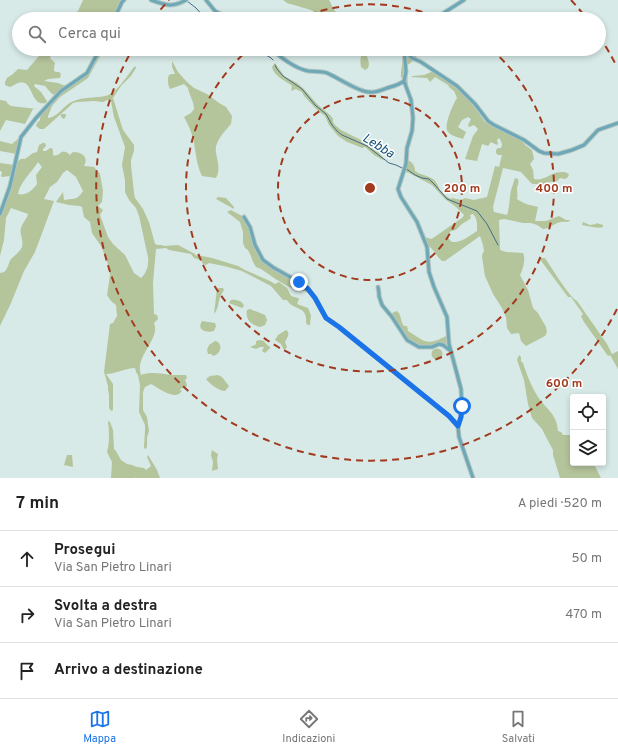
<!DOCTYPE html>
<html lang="it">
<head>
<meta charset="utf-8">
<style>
  :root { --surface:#fff; --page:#f6f6f6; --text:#222; --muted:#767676; --line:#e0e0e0; --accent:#1a73e8 }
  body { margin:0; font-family:Overpass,sans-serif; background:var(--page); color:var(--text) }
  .controls { position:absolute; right:12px; bottom:12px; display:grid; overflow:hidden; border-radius:4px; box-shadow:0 2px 6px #0003 }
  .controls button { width:36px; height:36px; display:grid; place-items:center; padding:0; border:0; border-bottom:1px solid var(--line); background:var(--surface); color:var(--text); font:20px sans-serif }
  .stop { position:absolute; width:12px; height:12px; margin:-9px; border:3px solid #1a73e8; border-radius:50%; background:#fff }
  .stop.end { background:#1a73e8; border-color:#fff; box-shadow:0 1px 4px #0008 }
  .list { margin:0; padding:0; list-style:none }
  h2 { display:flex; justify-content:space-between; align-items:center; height:52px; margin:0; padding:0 16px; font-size:17px }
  h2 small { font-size:13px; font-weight:400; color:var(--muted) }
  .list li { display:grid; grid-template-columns:26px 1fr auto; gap:12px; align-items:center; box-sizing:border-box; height:56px; padding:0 16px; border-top:1px solid var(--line) }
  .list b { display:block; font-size:15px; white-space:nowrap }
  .list p { margin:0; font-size:13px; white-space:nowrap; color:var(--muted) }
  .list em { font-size:13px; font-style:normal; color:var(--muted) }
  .icon { flex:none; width:22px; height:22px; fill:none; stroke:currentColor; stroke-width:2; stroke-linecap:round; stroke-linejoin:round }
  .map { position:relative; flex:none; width:618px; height:478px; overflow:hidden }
  .search { position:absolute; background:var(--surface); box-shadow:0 2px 6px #0003; left:12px; right:12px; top:12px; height:44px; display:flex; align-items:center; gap:10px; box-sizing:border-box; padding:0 14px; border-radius:22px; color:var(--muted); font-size:15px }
  .sheet { height:220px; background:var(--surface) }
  nav { display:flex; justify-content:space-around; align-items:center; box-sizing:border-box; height:56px; border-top:1px solid var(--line); background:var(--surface); font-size:11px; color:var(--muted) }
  nav a { display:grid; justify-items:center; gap:2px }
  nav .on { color:var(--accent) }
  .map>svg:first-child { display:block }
  .green { fill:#b4c49b; fill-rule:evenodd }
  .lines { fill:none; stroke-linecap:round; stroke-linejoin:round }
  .stream { stroke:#436b87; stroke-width:1 }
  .minor-casing { stroke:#b3c4c2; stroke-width:5 }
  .minor { stroke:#6ca8b6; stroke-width:3 }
  .route { stroke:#1a73e8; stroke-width:5 }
  .ring { fill:none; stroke:#a23a1e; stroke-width:2; stroke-dasharray:7 5 }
  .labels { text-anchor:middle; stroke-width:3; stroke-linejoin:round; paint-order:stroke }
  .water-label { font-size:13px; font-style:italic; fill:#12517a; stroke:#fff }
  .centre { fill:#a23a1e; stroke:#fff; stroke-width:2 }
  .ring-label { font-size:12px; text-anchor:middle; font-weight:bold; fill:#a23a1e; stroke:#fff; stroke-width:3; stroke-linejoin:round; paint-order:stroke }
</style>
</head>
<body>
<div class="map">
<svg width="618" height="478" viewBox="0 0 618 478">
  <rect width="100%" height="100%" fill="#d7eae7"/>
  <path class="green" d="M83,0H123L113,19H68L69,16L78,11Z
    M283,0H329C331,3 332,7 334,10C338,15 348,15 353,19H327L311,10L287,3Z
    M45,49H53L50,58L55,63L54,68V71L56,72H59L61,74L60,78L48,79L44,81L58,83L63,85L67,86L54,95L51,93L45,86L35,84L34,86L41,92L47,101L46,103C29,107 34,77 18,83C15,84 13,86 10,87L5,85V82L7,78L13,74L18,69L27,70Z
    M102,49H104L88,78L60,97L52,106L48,116V118C59,117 64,104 74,101C83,97 95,98 105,96C117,94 127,75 135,66L136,68L131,76L121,86L113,98L123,130L134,145V151L131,160V165L134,193L135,198L143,209L149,222L155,244C158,246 162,244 164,246L178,245L195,254L196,256L197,255L212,258L238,266L245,270L270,281L275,284L279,282L287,288L291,296L298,298L299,299L297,304L308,308L311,315L310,325H308L306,323C308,305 293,311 287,300H283L271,286L242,271L224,266L209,263L206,265L203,264L201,260L194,258L191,254L169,250L166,248L156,249L153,283L154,314L157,315L158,319L154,323C161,339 134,356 141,375C151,371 162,374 173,375C177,375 181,375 186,375L187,378L185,380L187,385L186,387L180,389V390L182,391C175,401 160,389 153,385L151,384L145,387L143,392V410L147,417L149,431L147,438V446L146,449L144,448L145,430V425L139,412L140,385L138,375L136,372L135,368C125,368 116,374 106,374L113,384V410L111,411L109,408V395L108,389V386L104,372L110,324L113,323L117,316L116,305L111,301L107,295L110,275L107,261L101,246L92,233L90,222L84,217L82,207L80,206L69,205L56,202L63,192L64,200C74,198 77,201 83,191L76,177L67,170L63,173L57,182L50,187L44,199L54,201L35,252L24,271L11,303L0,326V273C3,272 4,273 6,270C8,267 9,262 11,259C15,255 20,252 22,247C24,240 19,234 21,228C22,223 27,219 28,214L11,208L6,218L4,240L0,256V217L8,196L17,162C20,159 21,158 25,159L33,153L37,152L39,145L43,143H45L46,146L43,149V151H46L50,148H52L53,151V155C61,158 60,146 70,155L73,152C82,152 89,157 84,166L94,167L100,174L103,191L102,202L98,206L103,210L100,215L108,237L113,244L125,255L134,273L141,278C147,273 149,264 148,257L139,216L136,208L129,200L125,192V180L122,165L125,147L114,117L111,101L107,100L103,102L94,101L77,102L73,103L61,114H66V116L64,119L61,117V114L44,129H40L36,126L37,123L40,120C40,112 53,98 60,93C68,86 78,83 86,76C93,69 98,58 102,49ZM38,162L42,167L36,175L37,184C33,190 26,196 18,194C20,182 32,172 38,162Z
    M363,49H366C365,56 371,61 368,68L365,70L361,67C360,62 360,56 363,52Z
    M404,49H409L412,53L414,52L417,54C416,61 410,62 407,66L408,88C407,86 406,84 405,82C404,80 402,79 401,77C400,74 404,55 404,49Z
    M172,61L178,72L187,82L194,88L207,94L219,103L226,107L232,116L231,124C225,131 214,142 216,152C217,161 221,169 216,178L202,176C196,164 196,151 193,138C191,131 188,124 184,117L191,113L194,109C194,101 189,95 188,88L184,84L170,89C168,85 167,79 169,75L172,74H175L172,67Z
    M275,63L284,76L297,83L304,89L318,105L330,115L333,119V122L335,125L341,130L371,145L376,149L384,159L383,160L374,155L365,147L362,148L355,145L347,142L338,136L329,125L325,116L317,110L304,96L302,92L296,89L291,91L292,87L291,85C284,80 274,76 272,67Z
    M431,72H434L453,85L462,93L473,105L485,122L490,125L521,139L525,145L532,150L534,159L530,164L533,170L534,179C542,181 547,176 555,173C558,172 562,172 565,172L569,174L568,177L565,179L560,178L557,181L550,182L541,185L537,184H533L531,183L521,172L503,168L493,207L494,212L507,215C509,209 509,204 510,198C510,192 513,184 515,178L518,179C519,182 518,184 517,188C517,192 518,195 517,199C524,204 530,205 538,207L535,221H546L559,216L566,220H570L568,222C555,220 553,228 543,229L537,225L531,223H523L504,219L499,220L500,250L506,252L523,253C526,258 523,270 520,275L521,277L528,290L533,308L538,313L546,327L547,332L545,336L526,346L521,341L519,333L511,334L507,328L506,317L502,308L493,294L485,276L482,257V255L484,251L483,245L480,236L445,261H442L438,257L434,251L427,244L425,237L431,239L433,238L459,220L463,217L464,215L456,207L445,199L432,185L409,173L405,172H404L407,160C413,162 415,166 415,171C420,175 427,175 433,179C437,182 438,186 440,190C443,194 447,197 451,199L452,198L461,200L465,198L474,200L487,197L495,166L499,167L502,155H498L496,153V150L498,148H501L502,145L501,141L499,138L497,140L498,144L497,145L491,142L488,146L482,144L477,161L465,159L473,136L476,132L478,129L474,125L469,127L468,125L471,119L468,117L462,120L458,127L466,132L463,139C458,137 451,136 448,132C443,127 453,104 457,98L454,91L450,88L448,85L435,77L430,82L427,78L411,77L413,76L424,75ZM473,214C478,219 477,226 477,231C471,235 454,248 449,239C446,236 449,234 451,231C458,230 457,228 462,224C465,222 469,220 471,218L470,215Z
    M0,100L6,101L8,104L11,106L37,109H33L25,124L6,120L0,131Z
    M20,137L17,154L0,151V141L12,144Z
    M0,163L14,165L9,185L10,176L2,177L1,176L2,173L1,171H0Z
    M218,197L226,198L234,207V209L216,199Z
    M231,210L242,216L247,223L263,260L299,282L311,294L304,291H299L289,287L277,280L261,269L256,267L253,262L251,256L248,250L245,248L243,243V232L240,222L227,212Z
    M583,222L590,225L596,224V223L603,225V227C596,229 589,226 582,225Z
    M539,258H545C551,267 570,298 577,301L607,344L612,354L618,351V369L610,355L608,356L584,322L581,316L583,314L571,297H568Z
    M219,288H223L224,290C223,292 221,294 220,297C218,302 219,308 214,314L217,289Z
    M231,300C236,299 243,301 244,306L242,308L229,303Z
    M250,309L265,315L267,320L265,325L260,327C251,325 245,319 247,310Z
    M397,311C402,315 400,322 404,326H407L408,331C412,333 415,336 419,338C429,345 436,341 446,336L447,347C439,342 435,346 426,347C408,347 400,326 391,314L394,312Z
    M202,321L215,323L216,326L214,331C207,333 196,331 202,321Z
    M286,330C291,333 287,338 285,342L287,347L285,350H284L281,344L275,340L278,335Z
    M260,340L264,341L266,344L270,347V348L265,353L262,351L264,347H260L256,349L250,347L255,345L256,344V341Z
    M215,341C221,342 222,349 218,353C216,355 215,355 212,356V354H208L207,350L209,345Z
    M431.5 354a5.5 5.5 0 1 1 11 0a5.5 5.5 0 1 1-11 0Z
    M519,355L521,357V361L523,363C527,375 531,386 538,397C547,410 557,414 558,431L561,432L563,435H573V463H595V466L601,478H560L553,455V450L545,435L542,429L532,418L528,404L524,380L517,360Z
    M218,375L222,377L229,386L225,391C217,390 210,384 206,379L210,376Z
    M108,421L110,422L113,430L114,449L116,451L121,460L127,464L132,465L137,467L144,468L146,470L151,466L147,457L148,455L157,470L160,478H136L135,477V478H111L112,462L107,452C110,441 109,431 108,421Z
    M212,450L218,454L217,459L218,469L212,471L213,462L211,455Z
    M67,455H72L73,467L64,465Z"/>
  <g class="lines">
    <path class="stream" d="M187,1L196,8L206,19
      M256,49L271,58L273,60
      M275,65L277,69L283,76L302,89L315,105L326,114L332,125L337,131L342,135L367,146L389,163L396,165L402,168L408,170L415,175L422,178L429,179L435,185L447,199L477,211L487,224L498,245"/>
    <g class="minor-casing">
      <path id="minor" d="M151,0C166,5 172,8 186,0
        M206,0L215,11L230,19
        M114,19L122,2L124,0
        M434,19L464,0
        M271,49C282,58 294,68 308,71C315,72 321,71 327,73C339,78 358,92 369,92C375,93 382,90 387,88C394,86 399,85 404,81
        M404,49L406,72L404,81L411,100L413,118L412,131L407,148L406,164L398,189L401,197L417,222L427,247L429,272L434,287L447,317L449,344L461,389L462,406L461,417L458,426L459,437L473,478
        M406,49L409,55L412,58L421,62L457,86L475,104L488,121L494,125L524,140L539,151L544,153L558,154L572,150L584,145L598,130L618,123
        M0,214L10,186L21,137L36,118L61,91L87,73L100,49
        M244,217L250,227L255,245L263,260L274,268L299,282L308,289L315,298L326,318L339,327L449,416L458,426
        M378,287L379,293V296L382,305L392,317L407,340L419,347H432L439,344L443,345L451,351"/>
    </g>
    <use href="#minor" class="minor"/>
  </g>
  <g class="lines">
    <path class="route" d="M299,282L308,289L315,298L326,318L339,327L449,416L458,426L461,417L462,406"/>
  </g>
  <g class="ring">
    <circle cx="370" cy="188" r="92"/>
    <path d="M298 19A184 184 0 0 1 442 19M491 49A184 184 0 1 1 249 49"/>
    <path d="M617 309A275 275 0 1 1 132 50M153 19A275 275 0 0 1 169 0M571 0A275 275 0 0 1 587 19M599 36A275 275 0 0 1 617 67"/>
  </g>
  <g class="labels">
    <g class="water-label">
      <text transform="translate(379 145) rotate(32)" y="5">Lebba</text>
    </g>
  </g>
  <circle cx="370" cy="188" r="6" class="centre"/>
  <g class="ring-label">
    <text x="462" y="192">200 m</text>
    <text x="554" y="192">400 m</text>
    <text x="564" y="387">600 m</text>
  </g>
</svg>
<div class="controls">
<button><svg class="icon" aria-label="locate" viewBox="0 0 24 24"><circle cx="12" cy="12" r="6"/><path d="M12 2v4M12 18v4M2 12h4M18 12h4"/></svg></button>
<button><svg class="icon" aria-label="layers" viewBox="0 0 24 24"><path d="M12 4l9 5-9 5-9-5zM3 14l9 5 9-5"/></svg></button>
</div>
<div class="stop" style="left:462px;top:406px"></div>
<div class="stop end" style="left:299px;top:282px"></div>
<div class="search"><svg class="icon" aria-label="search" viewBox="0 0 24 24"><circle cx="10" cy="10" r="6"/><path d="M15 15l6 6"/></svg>Cerca qui</div>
</div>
<section class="sheet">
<h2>7 min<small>A piedi · 520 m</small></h2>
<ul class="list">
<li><svg class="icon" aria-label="ahead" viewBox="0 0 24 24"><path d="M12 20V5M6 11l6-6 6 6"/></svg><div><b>Prosegui</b><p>Via San Pietro Linari</p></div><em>50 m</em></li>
<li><svg class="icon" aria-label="right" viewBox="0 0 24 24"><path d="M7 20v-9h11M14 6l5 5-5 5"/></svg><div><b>Svolta a destra</b><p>Via San Pietro Linari</p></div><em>470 m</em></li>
<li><svg class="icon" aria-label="arrive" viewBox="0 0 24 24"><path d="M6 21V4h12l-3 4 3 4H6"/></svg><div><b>Arrivo a destinazione</b></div></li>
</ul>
</section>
<nav>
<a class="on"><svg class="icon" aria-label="map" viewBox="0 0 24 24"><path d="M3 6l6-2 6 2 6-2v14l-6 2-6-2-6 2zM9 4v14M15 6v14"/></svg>Mappa</a>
<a><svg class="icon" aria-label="directions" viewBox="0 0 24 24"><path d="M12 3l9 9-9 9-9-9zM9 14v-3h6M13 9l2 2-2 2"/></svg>Indicazioni</a>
<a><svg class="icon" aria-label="saved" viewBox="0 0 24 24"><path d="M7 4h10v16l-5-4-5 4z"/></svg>Salvati</a>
</nav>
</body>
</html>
